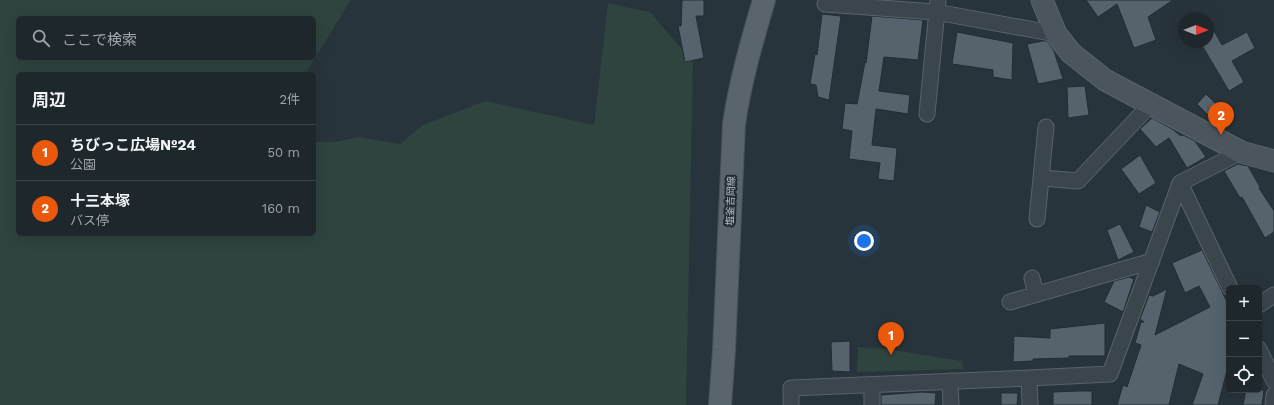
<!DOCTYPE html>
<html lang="ja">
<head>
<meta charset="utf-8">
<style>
  :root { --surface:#1e272c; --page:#262f34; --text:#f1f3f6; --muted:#a1a5a9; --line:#3c4448; --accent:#ea580c }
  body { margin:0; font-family:"Work Sans","Noto Sans JP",sans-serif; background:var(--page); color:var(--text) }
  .controls { position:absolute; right:12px; bottom:12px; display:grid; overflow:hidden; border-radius:6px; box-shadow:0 4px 16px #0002 }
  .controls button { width:36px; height:36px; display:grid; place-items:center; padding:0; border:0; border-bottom:1px solid var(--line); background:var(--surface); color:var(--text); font:20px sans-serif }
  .compass { position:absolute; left:1178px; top:12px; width:36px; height:36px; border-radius:50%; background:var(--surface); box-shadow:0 4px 16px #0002; rotate:90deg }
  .you { position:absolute; left:864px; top:241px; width:14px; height:14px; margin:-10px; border:3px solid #fff; border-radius:50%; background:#1a73e8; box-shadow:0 0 0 6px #1a73e833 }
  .badge { display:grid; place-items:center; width:26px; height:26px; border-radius:50%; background:var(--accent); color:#fff; font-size:13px; font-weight:700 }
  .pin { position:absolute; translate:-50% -33px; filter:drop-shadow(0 1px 2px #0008) }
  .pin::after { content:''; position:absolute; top:21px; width:14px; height:12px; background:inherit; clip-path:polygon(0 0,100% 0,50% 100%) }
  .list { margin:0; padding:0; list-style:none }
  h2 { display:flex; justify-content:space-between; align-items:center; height:52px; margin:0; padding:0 16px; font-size:17px }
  h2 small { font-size:13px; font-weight:400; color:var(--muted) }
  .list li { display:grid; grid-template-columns:26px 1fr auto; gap:12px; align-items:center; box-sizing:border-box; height:56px; padding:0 16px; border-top:1px solid var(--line) }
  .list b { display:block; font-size:15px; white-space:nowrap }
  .list p { margin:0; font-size:13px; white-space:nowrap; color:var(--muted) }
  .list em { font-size:13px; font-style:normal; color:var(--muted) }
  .icon { flex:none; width:22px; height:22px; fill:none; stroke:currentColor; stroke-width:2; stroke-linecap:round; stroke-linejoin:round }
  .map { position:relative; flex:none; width:1274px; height:405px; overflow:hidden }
  .search { position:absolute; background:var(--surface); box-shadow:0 4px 16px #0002; left:16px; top:16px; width:300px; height:44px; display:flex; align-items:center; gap:10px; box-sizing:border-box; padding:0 14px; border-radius:6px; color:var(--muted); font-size:15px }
  .panel { position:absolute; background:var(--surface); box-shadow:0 4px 16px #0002; left:16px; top:72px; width:300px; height:164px; border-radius:6px }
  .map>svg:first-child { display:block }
  .green { fill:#2f433f; fill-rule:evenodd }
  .building { fill:#56636c; stroke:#222c33 }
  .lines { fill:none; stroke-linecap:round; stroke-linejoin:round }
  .street-casing { stroke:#59636a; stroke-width:17 }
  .secondary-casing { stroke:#59636a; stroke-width:23 }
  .primary-casing { stroke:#475158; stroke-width:24 }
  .street { stroke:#3b454c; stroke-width:15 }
  .secondary { stroke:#4a555e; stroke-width:21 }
  .primary { stroke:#59646b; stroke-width:22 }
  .labels { text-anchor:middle; stroke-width:4; stroke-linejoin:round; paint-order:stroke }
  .street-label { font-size:10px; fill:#b7c0c7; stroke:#202a31 }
</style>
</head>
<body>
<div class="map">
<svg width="1274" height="405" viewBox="0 0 1274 405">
  <rect width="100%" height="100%" fill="#28343b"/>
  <path class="green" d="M0,0H351L305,74H18V234H314V142H335L358,137L400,144L423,125L485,101L594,125L608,3L650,12L693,62L686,405H0ZM18,18H314V58H18Z
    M858,347L888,349L961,361L964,369L857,372Z"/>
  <path class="building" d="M682,0H704V16H696L704,58L685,62L678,26H681Z
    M1086,0H1173L1148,17L1156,40L1134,48L1117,4L1098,17Z
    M822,14L841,16L829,100L818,97L816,85L810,84L815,54L817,55Z
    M872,16L923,20L918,60L884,57L879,91L910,95L908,114L876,109L872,145L897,148L894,181L878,179L880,163L849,159L852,131L842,129L845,103L857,104L865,62L866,63Z
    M1208,20L1222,45L1247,32L1255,48L1232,61L1244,82L1229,91L1200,42H1208Z
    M957,32L1013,43L1012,80L993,77V70L952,64Z
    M1043,41H1047L1054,51L1063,79L1038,84L1027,44Z
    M1085,86L1089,115L1068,118L1067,87Z
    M1206,94L1223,111L1214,121L1197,104Z
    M1152,118L1172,129L1181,136L1183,135L1195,141L1206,157L1187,168L1169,138L1156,147L1140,129Z
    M1140,155L1156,183L1139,194L1121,169Z
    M1238,164L1248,166L1260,187L1259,188L1274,211V232L1265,238L1242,197L1240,198L1224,171Z
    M1146,205L1160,212L1152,232L1139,227Z
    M1120,224L1134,252L1118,260L1107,230Z
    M1202,250L1229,306V363L1218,405H1192L1203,374L1179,364L1169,405H1117L1123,385L1127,387L1141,345L1135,343L1141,322H1144L1140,319L1149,295L1153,296L1167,289L1155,335L1210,307L1199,286L1185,293L1172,263Z
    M1129,277L1134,279L1123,312L1104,302L1114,281Z
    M1105,323V356H1069V358L1033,359V361L1013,362L1014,336L1050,338V329Z
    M850,341V372L832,371L831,342Z
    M1246,390H1264L1262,405H1243Z
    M1079,391H1092V405H1053V392Z
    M922,392L936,393L935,405H881V395Z
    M1001,393H1018L1017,405H1001Z"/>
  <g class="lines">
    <g class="street-casing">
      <path id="street" d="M825,4L936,12L1056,34
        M927,114L938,0
        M1042,178L1078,181L1150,105
        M1037,219L1046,127
        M1032,278L1036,294
        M1230,288L1180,183L1241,152
        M1010,302L1152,261
        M1259,305L1274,295
        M1259,349L1274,381
        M950,381L951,405
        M872,385V405
        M791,405V388L1029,378
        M1030,405L1029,378L1110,374L1180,183
        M1273,405L1274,395"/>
    </g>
    <g class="secondary-casing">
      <path id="secondary" d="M1042,0L1056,34L1071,53L1105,80L1241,152L1274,161"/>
    </g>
    <g class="primary-casing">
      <path id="primary" d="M720,405L724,350L734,124C740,82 752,41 764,0"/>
    </g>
    <use href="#street" class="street"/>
    <use href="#secondary" class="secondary"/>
    <use href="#primary" class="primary"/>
  </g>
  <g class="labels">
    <g class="street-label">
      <text transform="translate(730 201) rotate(-88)" y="4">塩釜吉岡線</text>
    </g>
  </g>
</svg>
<div class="controls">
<button>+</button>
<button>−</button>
<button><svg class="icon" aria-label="locate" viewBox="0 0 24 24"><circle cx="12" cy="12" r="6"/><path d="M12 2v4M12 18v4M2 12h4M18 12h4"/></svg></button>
</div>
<svg class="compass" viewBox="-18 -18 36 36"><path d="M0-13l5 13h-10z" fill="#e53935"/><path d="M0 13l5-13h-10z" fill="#a1a5a9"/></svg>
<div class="you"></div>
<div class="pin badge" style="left:891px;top:355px">1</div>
<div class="pin badge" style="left:1221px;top:135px">2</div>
<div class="search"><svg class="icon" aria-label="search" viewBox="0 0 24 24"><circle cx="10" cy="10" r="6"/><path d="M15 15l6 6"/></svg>ここで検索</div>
<section class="panel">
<h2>周辺<small>2件</small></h2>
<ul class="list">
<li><span class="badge">1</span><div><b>ちびっこ広場№24</b><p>公園</p></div><em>50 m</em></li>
<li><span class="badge">2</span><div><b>十三本塚</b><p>バス停</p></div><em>160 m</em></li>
</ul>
</section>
</div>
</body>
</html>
